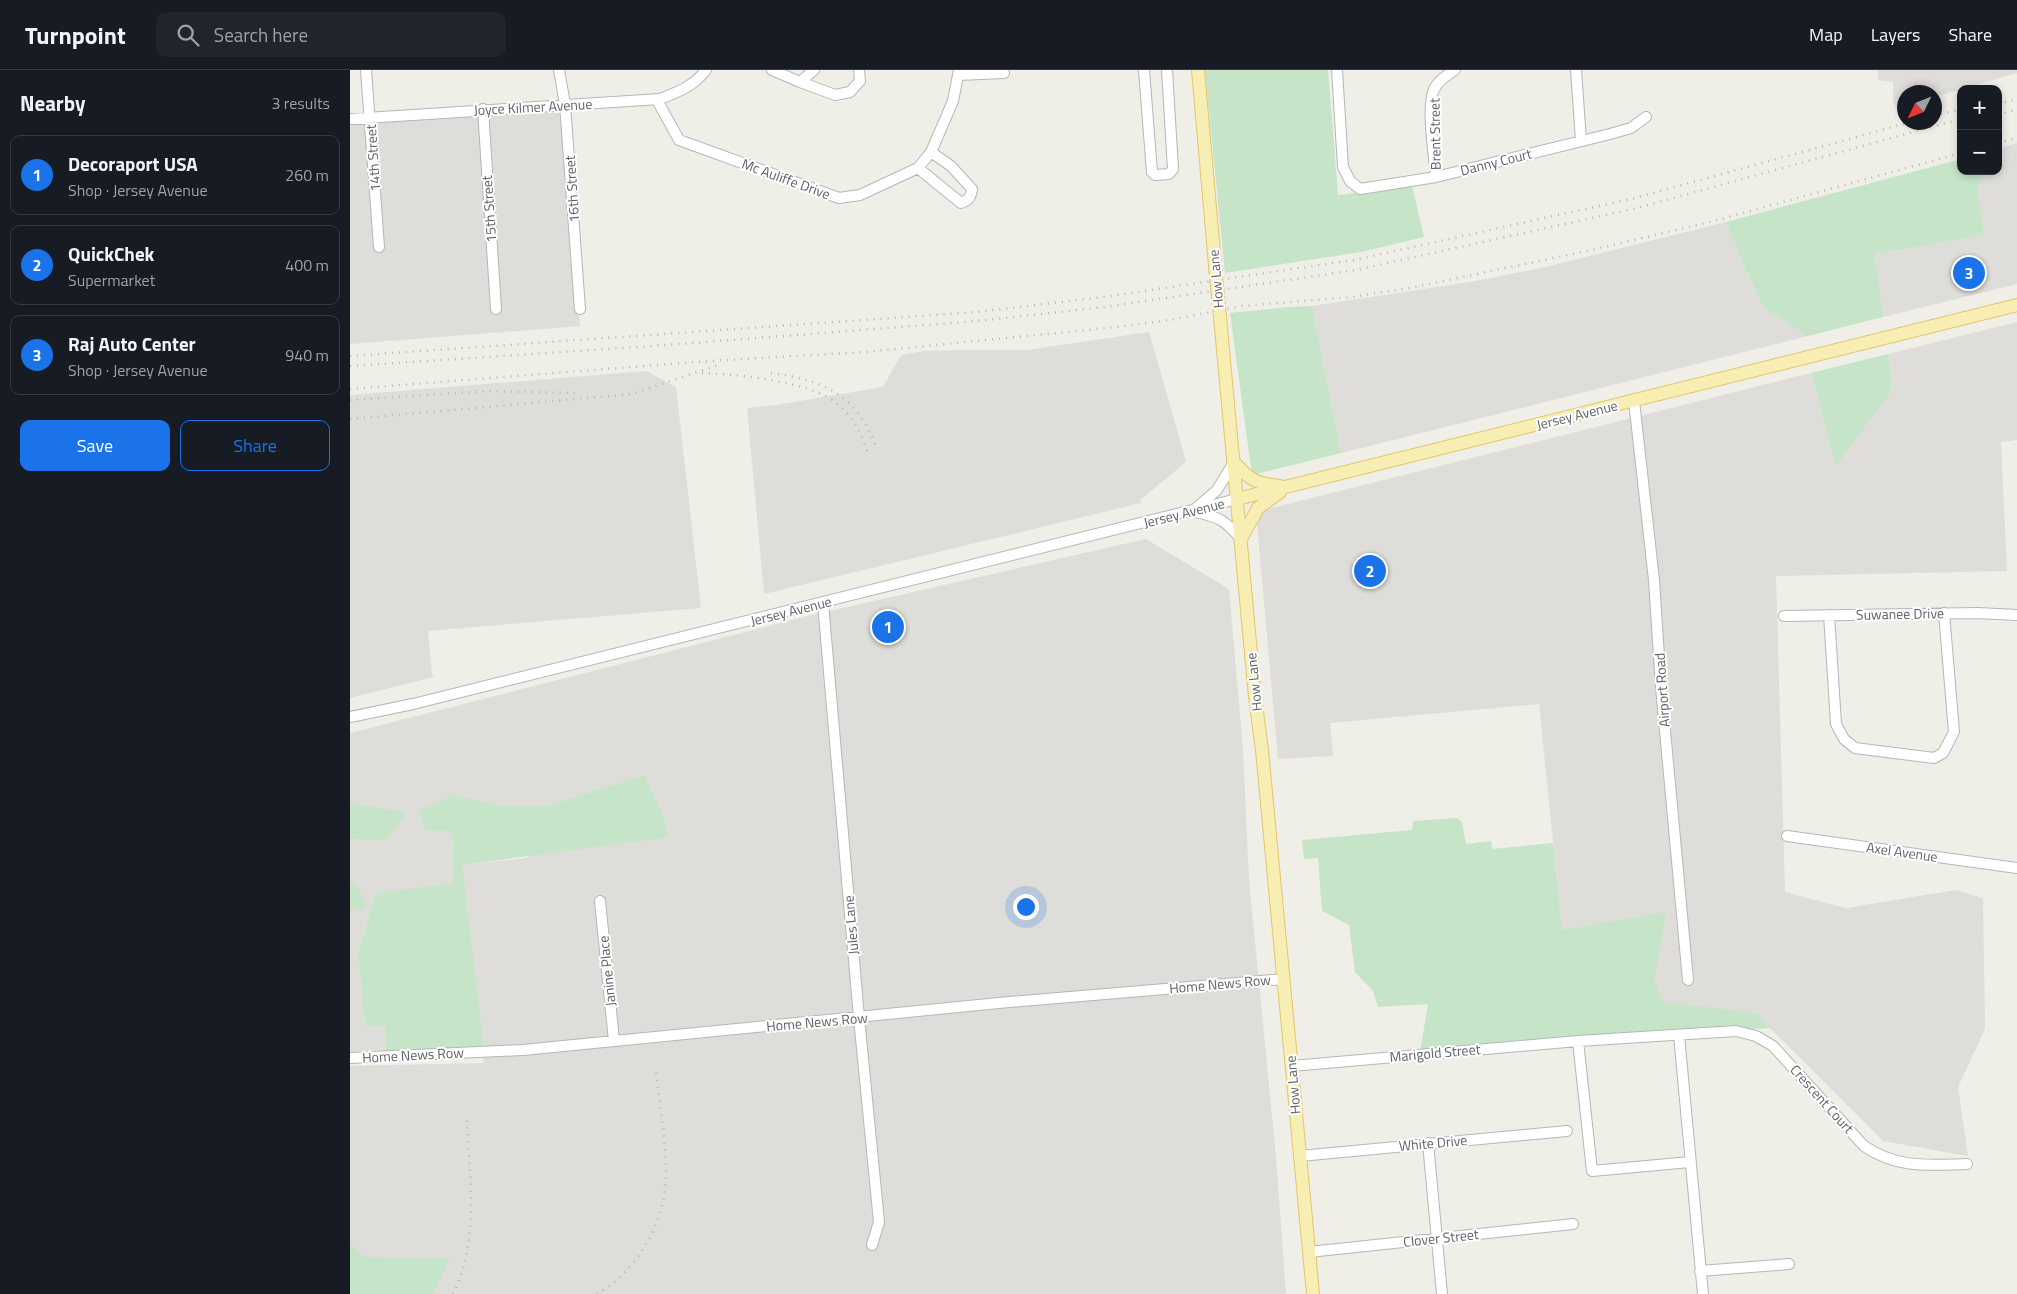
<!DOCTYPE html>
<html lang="en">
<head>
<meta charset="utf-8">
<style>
  :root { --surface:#171b24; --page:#20242c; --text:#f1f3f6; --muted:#9ea1a6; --line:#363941; --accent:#1a73e8 }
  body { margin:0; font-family:"Titillium Web",sans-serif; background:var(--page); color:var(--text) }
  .controls { position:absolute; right:15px; top:15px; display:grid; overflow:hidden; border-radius:10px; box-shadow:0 2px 8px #0003 }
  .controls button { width:45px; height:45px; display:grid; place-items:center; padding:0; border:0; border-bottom:1px solid var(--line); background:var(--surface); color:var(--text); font:25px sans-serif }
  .compass { position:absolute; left:1547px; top:15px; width:45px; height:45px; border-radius:50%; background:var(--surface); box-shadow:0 2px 8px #0003; rotate:227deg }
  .you { position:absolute; left:675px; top:836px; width:18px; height:18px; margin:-12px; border:4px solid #fff; border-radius:50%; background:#1a73e8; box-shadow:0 0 0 8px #1a73e833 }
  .badge { display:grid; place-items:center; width:32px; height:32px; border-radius:50%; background:var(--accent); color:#fff; font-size:16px; font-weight:700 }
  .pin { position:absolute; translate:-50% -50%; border:2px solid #fff; box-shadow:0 1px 5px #0006 }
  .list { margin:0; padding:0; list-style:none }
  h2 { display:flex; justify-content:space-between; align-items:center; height:65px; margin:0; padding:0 20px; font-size:21px }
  h2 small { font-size:16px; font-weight:400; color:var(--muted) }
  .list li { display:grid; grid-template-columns:32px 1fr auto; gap:15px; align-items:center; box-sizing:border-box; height:80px; margin:0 10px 10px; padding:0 10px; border:1px solid var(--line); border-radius:10px }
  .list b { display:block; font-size:19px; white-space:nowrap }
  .list p { margin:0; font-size:16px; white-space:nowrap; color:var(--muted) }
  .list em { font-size:16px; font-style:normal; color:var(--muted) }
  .actions { display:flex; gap:10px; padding:15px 20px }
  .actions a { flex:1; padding:11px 0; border:1px solid var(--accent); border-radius:10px; text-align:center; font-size:18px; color:var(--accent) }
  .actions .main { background:var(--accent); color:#fff }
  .icon { flex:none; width:28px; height:28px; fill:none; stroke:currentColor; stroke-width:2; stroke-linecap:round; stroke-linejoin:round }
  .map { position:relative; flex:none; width:1667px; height:1224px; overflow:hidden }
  header { display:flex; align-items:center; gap:30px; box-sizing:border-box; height:70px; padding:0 25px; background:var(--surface); border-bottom:1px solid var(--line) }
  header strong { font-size:24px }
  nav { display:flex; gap:28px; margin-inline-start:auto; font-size:18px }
  .search { width:350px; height:45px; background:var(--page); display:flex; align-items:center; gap:12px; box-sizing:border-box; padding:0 18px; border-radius:10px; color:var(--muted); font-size:19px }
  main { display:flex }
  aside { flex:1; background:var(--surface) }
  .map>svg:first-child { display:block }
  .industrial { fill:#deddd9 }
  .green { fill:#c6e4c7 }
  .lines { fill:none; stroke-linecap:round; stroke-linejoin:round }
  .minor-casing { stroke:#b4b7ba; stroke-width:12 }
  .major-casing { stroke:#e4c56b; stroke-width:14 }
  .minor { stroke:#fff; stroke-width:10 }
  .major { stroke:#f7eeb4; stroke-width:12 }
  .rail { stroke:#b5b6b6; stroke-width:2.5; stroke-dasharray:1 6; stroke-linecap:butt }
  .major-bridge-casing { stroke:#e4c56b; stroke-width:14; stroke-linecap:butt }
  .major-bridge { stroke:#f7eeb4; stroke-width:12 }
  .labels { text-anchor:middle; stroke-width:4; stroke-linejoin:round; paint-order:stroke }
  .street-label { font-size:14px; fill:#5f6266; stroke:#fff }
</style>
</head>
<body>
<header>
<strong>Turnpoint</strong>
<div class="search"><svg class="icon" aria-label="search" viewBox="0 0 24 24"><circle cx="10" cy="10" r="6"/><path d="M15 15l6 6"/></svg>Search here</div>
<nav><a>Map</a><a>Layers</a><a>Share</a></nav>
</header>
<main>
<aside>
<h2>Nearby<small>3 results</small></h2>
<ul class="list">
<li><span class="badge">1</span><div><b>Decoraport USA</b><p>Shop · Jersey Avenue</p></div><em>260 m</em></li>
<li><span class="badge">2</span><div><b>QuickChek</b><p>Supermarket</p></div><em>400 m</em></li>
<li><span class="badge">3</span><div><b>Raj Auto Center</b><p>Shop · Jersey Avenue</p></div><em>940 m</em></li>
</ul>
<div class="actions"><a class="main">Save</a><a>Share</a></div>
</aside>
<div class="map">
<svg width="1667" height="1224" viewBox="0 0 1667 1224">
  <rect width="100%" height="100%" fill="#efeee7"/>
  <path class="industrial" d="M1528,0H1667V3L1585,27L1584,22H1554V35L1546,38L1543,30V12L1528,10Z
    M214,31L230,256L0,274V49Z
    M1667,73V214L1533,247L1525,184L1634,165L1628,120L1634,101H1648V79Z
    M1376,152L1392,192L1414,238L1453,262L1454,267L991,383L962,236L1126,211L1196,197Z
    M1667,252V370L1651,372L1657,501L1426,506L1435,822L1496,838L1606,820L1633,828L1635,959L1608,1017L1618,1086L1533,1071L1420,958L1408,943L1314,933L1303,912L1316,843L1212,860L1189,634L980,653L983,686L928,689L906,442L1461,303L1468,331L1542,320L1538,284Z
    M799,262L836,392L790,430L791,433L414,524L397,338L426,335L533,317L551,285L574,281L604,280H677Z
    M296,301L326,317L351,538L78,561L82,605L84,607L0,628V325Z
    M796,469L879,519L893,679L899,810L926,1087L936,1224H83L99,1188L14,1187L0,1172V996L133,993L134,979L111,795L176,788L294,705L197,736H151L104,725L102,761L103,814L26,823L8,883L15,956L35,955L36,980L0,982V769L36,771L56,742L0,733V663L462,545Z"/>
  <path class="green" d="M855,0H978L988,125L1062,116L1074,167L1011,182L875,203Z
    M1611,89V101H1634L1628,120L1634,165L1525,184L1533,247L1454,267L1452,262L1414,238L1392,192L1376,152Z
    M962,236L991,383L902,405L880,243L939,237Z
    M1538,284L1542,320L1486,396L1461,303Z
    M294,705L311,741L319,767L112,795L134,979L36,984L35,956H15L8,883L26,823L103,813L102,761L75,760L69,741L104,725L151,736H197Z
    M0,733L57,742L36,771L0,769Z
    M1107,748L1112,752L1116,774L1141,771L1142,779L1203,773L1212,860L1316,842L1304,912L1314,932L1408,943L1420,958L1070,982L1078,934L1028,937L1023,921L1005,902L999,855L972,841L968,788L954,789L952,770L1062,760L1063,751Z
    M0,814H7L17,838L0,839Z
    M0,1172L14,1187L100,1188L83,1224H0Z"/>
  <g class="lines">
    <g class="minor-casing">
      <path id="minor" d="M16,0L29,177
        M209,0L215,34L230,239
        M422,0L450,12
        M464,0L450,12L485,25L500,22L510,11L509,0
        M794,0L802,102L805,105L819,104L823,99L817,0
        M987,0L993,97L1000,111L1010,119L1086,107L1260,64L1281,58L1296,47
        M1226,0L1231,71
        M608,5L654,3
        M307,30L329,70L489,128L510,125L568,98L581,82L603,31L609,0
        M133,39L146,239
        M0,49L310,29C328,22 344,16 356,0
        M568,98L611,133C619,130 621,127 622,119L601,96L581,82
        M1086,107C1084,84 1077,43 1083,22C1086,12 1097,5 1105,0
        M1284,331L1304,510L1311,617L1338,910
        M845,439L867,420L884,392
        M845,442C869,447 875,450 891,469
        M473,533L509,948L529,1152L522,1175
        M1479,545L1486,654L1494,669L1505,678L1584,688L1593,683L1604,662L1594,543
        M1434,546L1627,543L1667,545
        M0,647L63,634L887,429
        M1437,766L1667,798
        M250,831L264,971
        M1329,965L1353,1224
        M1228,971L1242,1101L1340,1092
        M0,988L173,980L659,932L934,909
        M942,996L1228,971L1386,961L1406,966L1423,976L1514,1076C1548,1099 1578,1095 1617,1094
        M1078,1073L1092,1224
        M950,1086L1217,1061
        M959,1182L1223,1154
        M1350,1201L1439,1194"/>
    </g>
    <g class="major-casing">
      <path id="major" d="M848,0L865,195
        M870,247L905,627L912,680L963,1224
        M884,392C900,411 906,413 930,416
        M887,429L1667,235
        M891,469L908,438L930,422"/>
    </g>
    <use href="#minor" class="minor"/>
    <use href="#major" class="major"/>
    <path class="rail" d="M1648,34L1667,29
      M1648,45L1667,39
      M1584,46L1611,39
      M1648,73L1667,68
      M0,286L627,242L753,227L1004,190L1285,128L1561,52
      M0,296L303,276L628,251L754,237L1006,200L1287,138L1611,49
      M352,303C377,304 401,306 425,311C474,320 500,331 517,381
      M421,303C474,310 507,325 526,377
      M0,319L359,291L516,282L757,258L820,250L892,236L1002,227L1060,218L1242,180L1364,151L1611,83
      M0,330L139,321L225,323
      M0,349L282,324L368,295
      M103,1224C130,1172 119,1106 117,1049
      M247,1224C288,1200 315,1153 316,1105C316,1071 310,1036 306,1002"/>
    <g class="major-bridge-casing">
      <path id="major-bridge" d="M865,195L870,247"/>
    </g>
    <use href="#major-bridge" class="major-bridge"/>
  </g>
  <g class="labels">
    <g class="street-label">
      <text transform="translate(183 37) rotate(-3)" y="5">Joyce Kilmer Avenue</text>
      <text transform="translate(1085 64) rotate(-91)" y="5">Brent Street</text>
      <text transform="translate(23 88) rotate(-94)" y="5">14th Street</text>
      <text transform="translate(1146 92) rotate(-14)" y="5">Danny Court</text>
      <text transform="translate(436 109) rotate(20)" y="5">Mc Auliffe Drive</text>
      <text transform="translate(222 119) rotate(-94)" y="5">16th Street</text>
      <text transform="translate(139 139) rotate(-94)" y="5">15th Street</text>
      <text transform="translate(866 209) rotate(-95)" y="5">How Lane</text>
      <text transform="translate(1227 345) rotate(-14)" y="5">Jersey Avenue</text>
      <text transform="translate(834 443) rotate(-14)" y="5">Jersey Avenue</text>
      <text transform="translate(441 541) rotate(-14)" y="5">Jersey Avenue</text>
      <text transform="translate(1550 544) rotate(-1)" y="5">Suwanee Drive</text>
      <text transform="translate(904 612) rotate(-96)" y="5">How Lane</text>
      <text transform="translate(1312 620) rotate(-94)" y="5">Airport Road</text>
      <text transform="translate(1552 782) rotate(8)" y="5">Axel Avenue</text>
      <text transform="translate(501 855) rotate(-95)" y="5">Jules Lane</text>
      <text transform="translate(257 901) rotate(-96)" y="5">Janine Place</text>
      <text transform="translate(870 914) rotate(-5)" y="5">Home News Row</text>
      <text transform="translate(467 952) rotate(-5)" y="5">Home News Row</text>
      <text transform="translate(1085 983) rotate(-5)" y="5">Marigold Street</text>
      <text transform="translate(63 985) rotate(-3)" y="5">Home News Row</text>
      <text transform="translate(943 1015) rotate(-95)" y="5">How Lane</text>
      <text transform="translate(1472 1029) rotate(48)" y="5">Crescent Court</text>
      <text transform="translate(1083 1073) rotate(-5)" y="5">White Drive</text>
      <text transform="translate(1091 1168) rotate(-6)" y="5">Clover Street</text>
    </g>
  </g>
</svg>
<div class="controls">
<button>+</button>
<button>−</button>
</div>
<svg class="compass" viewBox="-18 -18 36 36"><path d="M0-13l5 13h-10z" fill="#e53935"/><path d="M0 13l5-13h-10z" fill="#9ea1a6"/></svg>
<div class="you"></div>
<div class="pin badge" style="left:538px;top:557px">1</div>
<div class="pin badge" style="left:1020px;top:501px">2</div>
<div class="pin badge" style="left:1619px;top:203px">3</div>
</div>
</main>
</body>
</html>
